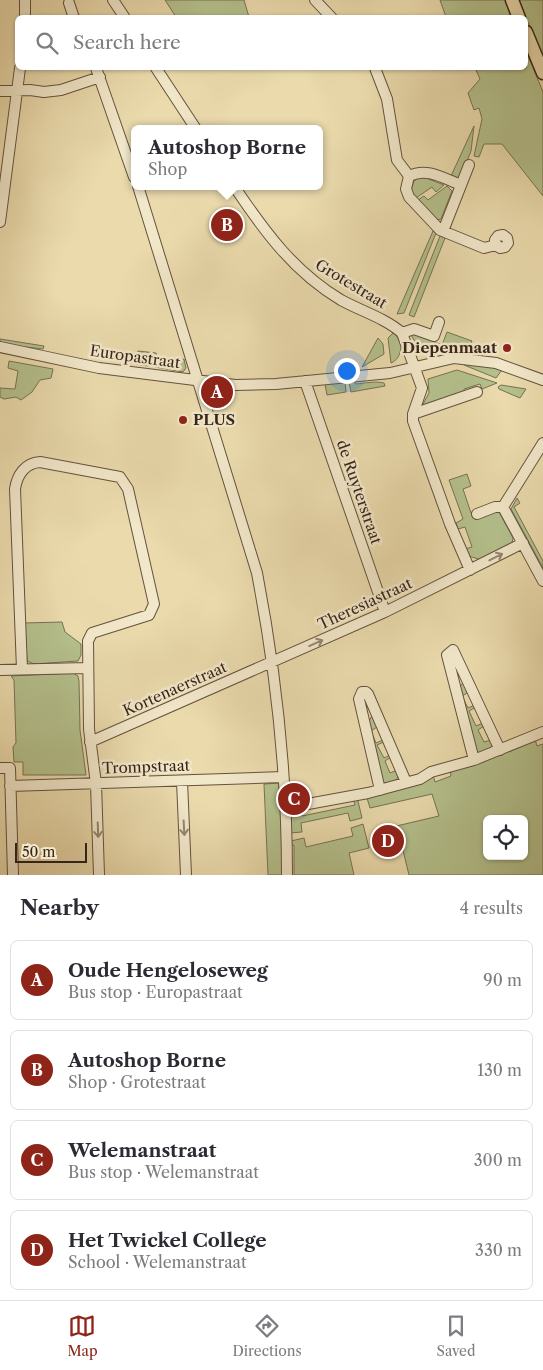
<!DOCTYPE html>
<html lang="en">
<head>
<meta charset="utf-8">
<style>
  :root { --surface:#fff; --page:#f7f7f7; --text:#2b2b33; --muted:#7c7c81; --line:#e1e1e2; --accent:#8f2418 }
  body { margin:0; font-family:"Libre Caslon Text",serif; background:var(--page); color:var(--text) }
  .controls { position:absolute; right:15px; bottom:15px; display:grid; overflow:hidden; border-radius:8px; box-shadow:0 1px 4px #0004 }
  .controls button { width:45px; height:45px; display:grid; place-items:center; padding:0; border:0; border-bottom:1px solid var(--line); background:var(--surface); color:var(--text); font:25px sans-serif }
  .scale { position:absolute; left:15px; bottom:12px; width:72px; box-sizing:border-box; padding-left:5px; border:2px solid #38251a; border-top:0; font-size:14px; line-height:18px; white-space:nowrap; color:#38251a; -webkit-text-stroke:4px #f1e7c9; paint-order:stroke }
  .you { position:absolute; left:346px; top:370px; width:18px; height:18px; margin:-12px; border:4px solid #fff; border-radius:50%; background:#1a73e8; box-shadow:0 0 0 8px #1a73e833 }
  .badge { display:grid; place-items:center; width:32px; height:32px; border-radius:50%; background:var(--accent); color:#fff; font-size:16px; font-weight:700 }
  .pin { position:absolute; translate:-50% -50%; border:2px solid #fff; box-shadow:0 1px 5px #0006 }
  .popup { position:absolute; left:131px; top:125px; width:192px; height:65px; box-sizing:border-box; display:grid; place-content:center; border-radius:8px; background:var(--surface); filter:drop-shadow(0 1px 4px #0005); font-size:16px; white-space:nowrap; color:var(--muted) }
  .popup b { font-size:19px; color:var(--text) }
  .popup::after { content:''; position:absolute; left:50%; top:100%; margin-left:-10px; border:10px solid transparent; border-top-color:var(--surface) }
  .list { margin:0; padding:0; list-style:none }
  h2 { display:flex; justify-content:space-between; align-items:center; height:65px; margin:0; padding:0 20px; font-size:21px }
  h2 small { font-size:16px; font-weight:400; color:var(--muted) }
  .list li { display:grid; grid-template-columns:32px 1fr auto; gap:15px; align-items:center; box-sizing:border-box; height:80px; margin:0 10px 10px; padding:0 10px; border:1px solid var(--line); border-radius:8px }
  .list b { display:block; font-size:19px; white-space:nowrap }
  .list p { margin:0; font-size:16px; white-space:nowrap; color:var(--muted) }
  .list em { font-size:16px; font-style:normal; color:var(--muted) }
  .icon { flex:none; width:28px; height:28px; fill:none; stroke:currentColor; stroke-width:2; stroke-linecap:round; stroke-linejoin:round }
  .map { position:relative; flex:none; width:543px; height:875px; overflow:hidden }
  .search { position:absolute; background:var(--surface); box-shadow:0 1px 4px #0004; left:15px; right:15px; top:15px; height:55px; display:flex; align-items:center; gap:12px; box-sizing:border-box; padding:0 18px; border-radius:8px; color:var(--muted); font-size:19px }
  .sheet { height:425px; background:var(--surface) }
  nav { display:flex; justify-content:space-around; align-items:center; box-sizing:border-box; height:70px; border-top:1px solid var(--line); background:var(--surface); font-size:14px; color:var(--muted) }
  nav a { display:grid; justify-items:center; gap:2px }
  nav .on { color:var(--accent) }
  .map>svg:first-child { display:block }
  .green { fill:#b4c08c; stroke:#767253; fill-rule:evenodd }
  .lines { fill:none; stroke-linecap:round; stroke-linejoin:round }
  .minor-casing { stroke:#64523e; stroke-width:12 }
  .major-casing { stroke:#38251a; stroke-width:15 }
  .minor { stroke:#f1e7c9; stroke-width:10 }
  .major { stroke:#eadaac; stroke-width:12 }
  .oneway { stroke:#948672 }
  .poi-dot { fill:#8f2418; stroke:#f1e7c9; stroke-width:2 }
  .labels { text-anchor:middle; stroke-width:5; stroke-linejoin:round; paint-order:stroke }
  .street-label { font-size:15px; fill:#38251a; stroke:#f1e7c9 }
  .poi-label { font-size:15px; font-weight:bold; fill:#38251a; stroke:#f1e7c9; text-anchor:end }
</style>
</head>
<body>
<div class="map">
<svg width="543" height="875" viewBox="0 0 543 875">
  <rect width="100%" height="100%" fill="#eadaac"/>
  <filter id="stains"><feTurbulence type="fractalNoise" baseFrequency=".004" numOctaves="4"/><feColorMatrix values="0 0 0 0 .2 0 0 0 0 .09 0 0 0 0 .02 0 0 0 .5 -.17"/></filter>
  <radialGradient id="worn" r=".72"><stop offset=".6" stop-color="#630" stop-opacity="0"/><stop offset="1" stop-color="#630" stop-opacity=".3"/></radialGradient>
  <path class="green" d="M165,0H244L249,17H176Z
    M440,0H505L512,17H446Z
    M518,0H543V57Z
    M526,50L543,92V196L502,144H484L479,157L474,156L482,119L479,108L474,110L468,93L480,79L475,68H526Z
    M474,126L471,151L461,176L458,179L451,176Z
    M421,176L444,185L436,192L432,187L416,198L411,190L414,181Z
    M447,186L452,191L441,219L437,220L418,200L424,196L428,200Z
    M433,231L436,233L404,313L397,314Z
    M440,236L445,238L414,317L409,315Z
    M447,332L472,341L469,350L425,352L419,348L411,335L412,333L426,336L427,339L442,345Z
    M393,333C404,340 403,358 391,363L388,338Z
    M378,338L383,344L384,354L362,367Z
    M0,339L44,346L43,349L26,347L23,349L0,345Z
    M138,351L156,353L160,363L148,366L136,364Z
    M184,359L186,368L183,372L155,367Z
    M9,361L53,369L51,378L40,380L32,392L21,400L16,397L4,399L0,397V388L15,389L18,371L8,368Z
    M464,363L487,366L502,370L496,378L464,365Z
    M457,370L497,383L482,389L480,384L464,389V392L422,406L429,393L428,379Z
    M354,381L356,384C365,383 377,381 384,383L385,386L351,392L349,382Z
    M345,382L346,392L327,395L325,384Z
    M501,385L526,389L520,398L499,389L498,387Z
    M467,474L471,486L463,489L471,513L496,511L499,512L513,538L512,543L481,560L469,556L465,549L472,547L465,527L458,529L456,523L463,519L449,480Z
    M517,498L520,503L514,507L543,561V568L511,509Z
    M62,622L65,632L81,644V655L78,661L34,664L27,661L24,623Z
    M73,673L78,676L79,681L80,730L86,775H23V762H14L13,747L16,743L14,680L11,676Z
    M466,679L469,692L462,696L468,708L475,705L476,707L469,711L476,726L483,723L484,726L478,730L484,742L491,740L492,745L489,750L480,753L474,750L458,689Z
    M374,713L377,727L371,731L376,743L383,740L384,742L377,745L384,758L390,755L391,757L385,761L390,773L397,770L399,775L396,780L387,784L381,781L367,724Z
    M535,739L537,746L543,744V875H409L401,842L378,846L375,831L439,816L432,794L370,808L367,798L421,782L433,775L435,782L451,776L450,769C480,766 507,749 535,739ZM487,819H524V856H487Z
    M280,783L283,875H268L264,784Z
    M353,797H357L362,818L350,821L348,813L301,823L302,832L290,833L289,811L300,808L302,816L355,805Z
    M363,824L369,848L349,853L354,875H294V845H291V841L304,838L306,847L353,836L351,828Z"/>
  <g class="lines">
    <g class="minor-casing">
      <path id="minor" d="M113,0L125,18
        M315,0L332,18
        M69,3L74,18
        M25,18V0
        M96,68L134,177
        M156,68L196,129
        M375,68L387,99L397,160L409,176L406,189L409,197L440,230L484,248L496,245L500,248L505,247L508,243L507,238L503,235L498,236L495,240L496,245
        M0,91L30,90L44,92L61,90L100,77
        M409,176C427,167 443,178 461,185
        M138,186L257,573C276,672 287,774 287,875
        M234,186C264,231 294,272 341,300C361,311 385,318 402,333L422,388L413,414L477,392
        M0,222L20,68
        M440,230L445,226L469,165
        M402,333L414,329L434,336L439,322
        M0,347L99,368L235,385L276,384L390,373L454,358L496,363L543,380
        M305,381L385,612
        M413,414V421L450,524L470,570
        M543,443L503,507L543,581
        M477,514L495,507H503
        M22,669L15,489C17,475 25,463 40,462L120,477L128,489L154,604L149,615L92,633L88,641L89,729L96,784L99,875
        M0,670L87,668
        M90,742L385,612L523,543
        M474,760L447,655L453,650L500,750
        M0,768H10L13,875
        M182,781L186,875
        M10,786L283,777
        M380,790L359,699L362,692H366L368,694L406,782
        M286,808L368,793L420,779L431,772L474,760L543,732"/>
    </g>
    <g class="major-casing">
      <path id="major" d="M512,0L519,18
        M526,32L543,73"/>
    </g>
    <use href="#minor" class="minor"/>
    <use href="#major" class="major"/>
  </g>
  <defs><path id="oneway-shaft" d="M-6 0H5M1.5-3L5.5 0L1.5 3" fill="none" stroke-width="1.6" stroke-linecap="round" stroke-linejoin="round" transform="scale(1.25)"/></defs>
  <g class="oneway">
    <use href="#oneway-shaft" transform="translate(496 557) rotate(-27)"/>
    <use href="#oneway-shaft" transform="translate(316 643) rotate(-24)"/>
    <use href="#oneway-shaft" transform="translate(184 828) rotate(87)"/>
    <use href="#oneway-shaft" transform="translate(98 830) rotate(88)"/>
  </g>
  <g class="poi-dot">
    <circle cx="507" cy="348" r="5"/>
    <circle cx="183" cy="420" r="5"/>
  </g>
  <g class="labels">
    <g class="street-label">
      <text transform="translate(351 284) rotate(31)" y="5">Grotestraat</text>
      <text transform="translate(135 357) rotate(8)" y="5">Europastraat</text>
      <text transform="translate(359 492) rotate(71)" y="5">de Ruyterstraat</text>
      <text transform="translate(365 604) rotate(-25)" y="5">Theresiastraat</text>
      <text transform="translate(175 689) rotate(-24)" y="5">Kortenaerstraat</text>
      <text transform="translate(146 767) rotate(-2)" y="5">Trompstraat</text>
    </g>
    <g class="poi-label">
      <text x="497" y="353">Diepenmaat</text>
      <text x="193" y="425" text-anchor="start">PLUS</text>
    </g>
  </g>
  <rect width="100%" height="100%" filter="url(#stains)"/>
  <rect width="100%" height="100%" fill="url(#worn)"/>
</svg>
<div class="controls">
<button><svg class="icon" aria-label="locate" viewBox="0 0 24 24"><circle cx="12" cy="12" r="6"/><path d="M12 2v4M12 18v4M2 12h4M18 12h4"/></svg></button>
</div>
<div class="scale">50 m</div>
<div class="you"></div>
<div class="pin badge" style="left:217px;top:392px">A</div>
<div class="pin badge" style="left:227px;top:225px">B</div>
<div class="popup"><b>Autoshop Borne</b>Shop</div>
<div class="pin badge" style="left:294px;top:799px">C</div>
<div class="pin badge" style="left:388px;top:841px">D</div>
<div class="search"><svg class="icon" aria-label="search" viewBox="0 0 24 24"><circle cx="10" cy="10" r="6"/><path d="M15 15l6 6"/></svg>Search here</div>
</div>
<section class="sheet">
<h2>Nearby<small>4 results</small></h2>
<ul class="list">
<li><span class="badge">A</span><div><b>Oude Hengeloseweg</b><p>Bus stop · Europastraat</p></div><em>90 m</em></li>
<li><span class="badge">B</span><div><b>Autoshop Borne</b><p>Shop · Grotestraat</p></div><em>130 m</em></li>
<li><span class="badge">C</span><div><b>Welemanstraat</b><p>Bus stop · Welemanstraat</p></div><em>300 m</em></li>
<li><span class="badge">D</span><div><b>Het Twickel College</b><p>School · Welemanstraat</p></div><em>330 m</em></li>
</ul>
</section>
<nav>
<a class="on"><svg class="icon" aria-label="map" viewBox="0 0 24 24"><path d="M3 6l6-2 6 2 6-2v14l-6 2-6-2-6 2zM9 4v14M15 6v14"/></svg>Map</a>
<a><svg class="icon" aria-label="directions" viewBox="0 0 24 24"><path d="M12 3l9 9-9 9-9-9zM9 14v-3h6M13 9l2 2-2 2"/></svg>Directions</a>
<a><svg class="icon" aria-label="saved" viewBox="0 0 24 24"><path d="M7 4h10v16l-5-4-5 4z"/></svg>Saved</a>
</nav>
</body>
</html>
